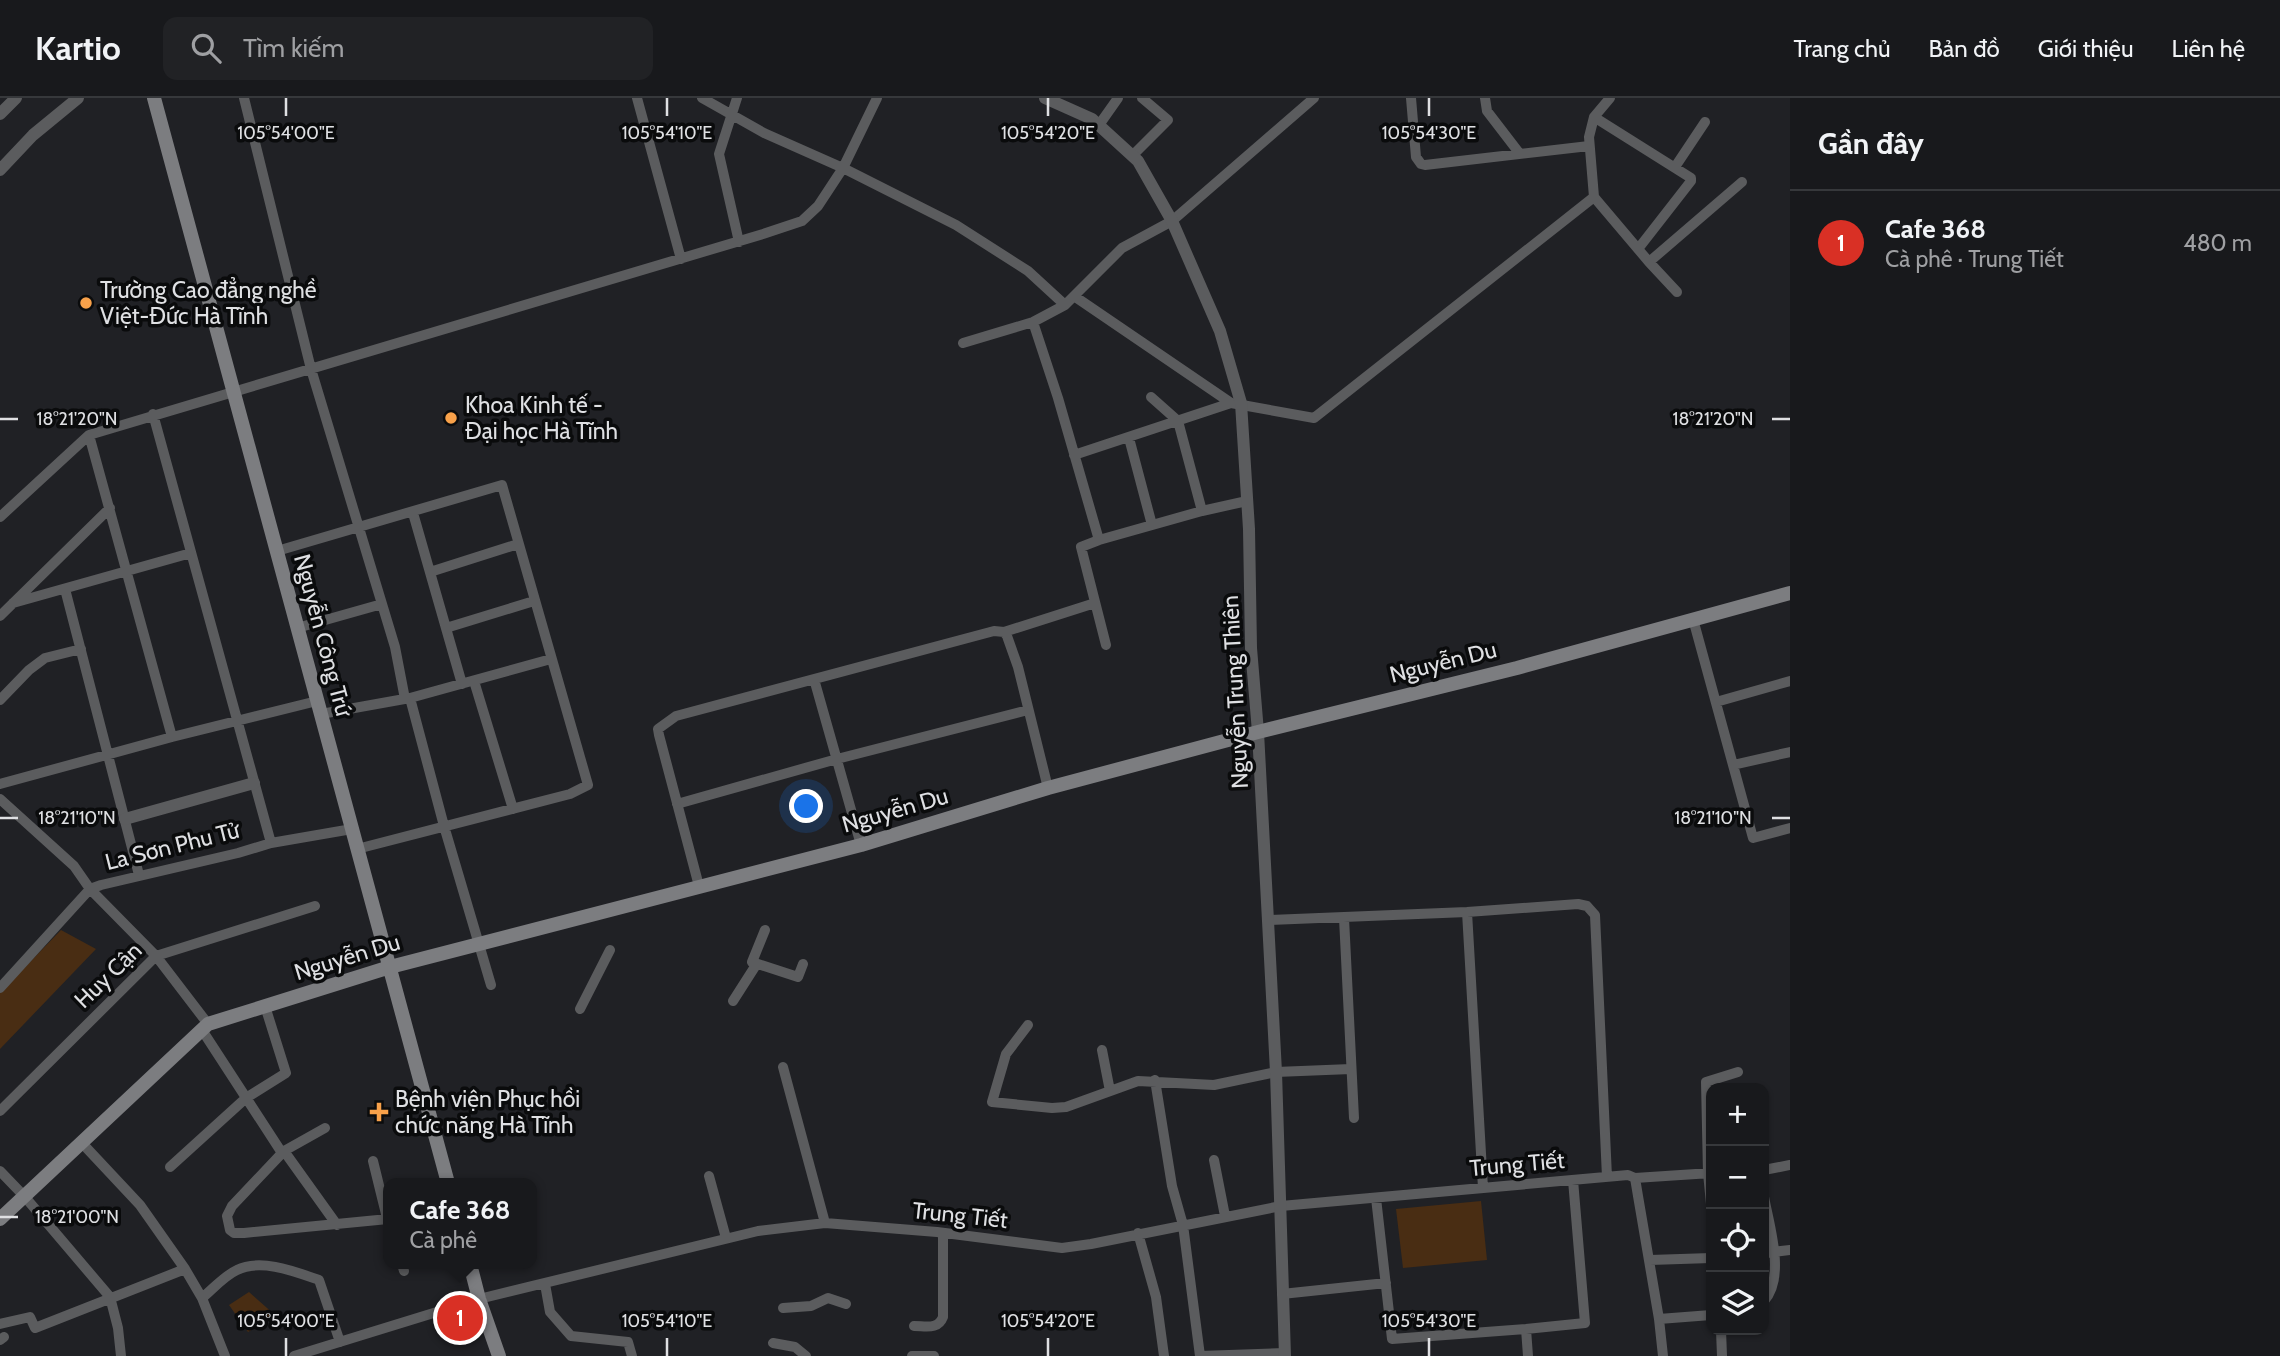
<!DOCTYPE html>
<html lang="vi">
<head>
<meta charset="utf-8">
<style>
  :root { --surface:#18191c; --page:#212225; --text:#f1f3f6; --muted:#9fa0a3; --line:#36383b; --accent:#d93025 }
  body { margin:0; font-family:Cabin,sans-serif; background:var(--page); color:var(--text) }
  .controls { position:absolute; right:21px; bottom:21px; display:grid; overflow:hidden; border-radius:14px; box-shadow:0 2px 5px #0004 }
  .controls button { width:63px; height:63px; display:grid; place-items:center; padding:0; border:0; border-bottom:2px solid var(--line); background:var(--surface); color:var(--text); font:35px sans-serif }
  .you { position:absolute; left:807px; top:709px; width:24px; height:24px; margin:-18px; border:5px solid #fff; border-radius:50%; background:#1a73e8; box-shadow:0 0 0 10px #1a73e833 }
  .badge { display:grid; place-items:center; width:46px; height:46px; border-radius:50%; background:var(--accent); color:#fff; font-size:23px; font-weight:700 }
  .pin { position:absolute; translate:-50% -50%; border:4px solid #fff; box-shadow:0 2px 7px #0006 }
  .popup { position:absolute; left:383px; top:1080px; width:154px; height:91px; box-sizing:border-box; display:grid; place-content:center; border-radius:14px; background:var(--surface); filter:drop-shadow(0 2px 5px #0005); font-size:23px; white-space:nowrap; color:var(--muted) }
  .popup b { font-size:26px; color:var(--text) }
  .popup::after { content:''; position:absolute; left:50%; top:100%; margin-left:-14px; border:14px solid transparent; border-top-color:var(--surface) }
  .list { margin:0; padding:0; list-style:none }
  h2 { display:flex; justify-content:space-between; align-items:center; height:91px; margin:0; padding:0 28px; font-size:30px }
  h2 small { font-size:23px; font-weight:400; color:var(--muted) }
  .list li { display:grid; grid-template-columns:46px 1fr auto; gap:21px; align-items:center; box-sizing:border-box; height:105px; padding:0 28px; border-top:2px solid var(--line) }
  .list b { display:block; font-size:26px; white-space:nowrap }
  .list p { margin:0; font-size:23px; white-space:nowrap; color:var(--muted) }
  .list em { font-size:23px; font-style:normal; color:var(--muted) }
  .icon { flex:none; width:38px; height:38px; fill:none; stroke:currentColor; stroke-width:2; stroke-linecap:round; stroke-linejoin:round }
  .map { position:relative; flex:none; width:1790px; height:1258px; overflow:hidden }
  header { display:flex; align-items:center; gap:42px; box-sizing:border-box; height:98px; padding:0 35px; background:var(--surface); border-bottom:2px solid var(--line) }
  header strong { font-size:33px }
  nav { display:flex; gap:38px; margin-inline-start:auto; font-size:24px }
  .search { width:490px; height:63px; background:var(--page); display:flex; align-items:center; gap:18px; box-sizing:border-box; padding:0 24px; border-radius:14px; color:var(--muted); font-size:26px }
  main { display:flex }
  aside { flex:1; background:var(--surface) }
  .map>svg:first-child { display:block }
  .green { fill:#492d13 }
  .lines { fill:none; stroke-linecap:round; stroke-linejoin:round }
  .minor { stroke:#5b5c5e; stroke-width:10 }
  .tertiary { stroke:#5b5c5e; stroke-width:12 }
  .secondary { stroke:#7c7d80; stroke-width:14 }
  .ticks { fill:none; stroke:#dfe0e3; stroke-width:2.5 }
  .poi-dot { fill:#f8a14a; stroke:#0a0b0c; stroke-width:2.5 }
  .labels { text-anchor:middle; stroke-width:7; stroke-linejoin:round; paint-order:stroke }
  .poi-label { font-size:23px; fill:#dfe0e3; stroke:#0a0b0c; text-anchor:start }
  .street-label { font-size:23px; fill:#dfe0e3; stroke:#0a0b0c }
  .ticks-label { font-size:18px; text-anchor:middle; fill:#dfe0e3; stroke:#0a0b0c; stroke-width:7; stroke-linejoin:round; paint-order:stroke }
</style>
</head>
<body>
<header>
<strong>Kartio</strong>
<div class="search"><svg class="icon" aria-label="search" viewBox="0 0 24 24"><circle cx="10" cy="10" r="6"/><path d="M15 15l6 6"/></svg>Tìm kiếm</div>
<nav><a>Trang chủ</a><a>Bản đồ</a><a>Giới thiệu</a><a>Liên hệ</a></nav>
</header>
<main>
<div class="map">
<svg width="1790" height="1258" viewBox="0 0 1790 1258">
  <rect width="100%" height="100%" fill="#202125"/>
  <path class="green" d="M61,832L96,851L0,951V895Z
    M1481,1103L1487,1162L1403,1170L1396,1111Z
    M249,1194L275,1217L248,1234L229,1207Z"/>
  <g class="lines">
    <path class="minor" d="M244,0L311,271L395,549L405,601
      M637,0L681,161
      M702,0L764,35L843,70L956,127L1028,173L1065,207L1122,150L1172,123L1314,0
      M737,0L719,56L739,144
      M1411,0L1416,59L1421,66L1425,67L1589,48
      M1485,0L1487,13L1520,56
      M1594,19L1691,80V83L1638,151
      M1099,27L1118,0
      M1133,57L1168,22L1142,0
      M1675,69L1705,24
      M1594,99L1649,164L1677,194
      M1649,164L1742,84
      M1033,224L1058,300L1099,442L1202,413L1247,403
      M963,245L1033,224L1065,207
      M1151,299L1178,323L1202,413
      M1231,305L1314,320L1594,99L1589,39L1594,19L1610,0
      M153,316L271,745
      M89,337L172,639
      M1129,340L1152,427
      M1074,357L1231,305L1074,198
      M413,415L462,586
      M0,419L89,337L763,136L802,123L818,108L843,70L877,0
      M1099,442L1081,449L1106,547
      M277,453L502,387L588,687L570,696L357,751
      M430,474L518,446
      M65,491L139,777
      M13,505L191,455
      M0,518L110,410
      M1693,521L1753,740L1790,730
      M297,530L382,506
      M446,530L534,503
      M1004,534L1007,538L1018,569L1048,690
      M814,581L861,747
      M474,583L513,711
      M410,600L444,728L491,887
      M0,602L29,572L45,560L81,551
      M1716,604L1790,583
      M321,616L410,600L551,561
      M1733,667L1790,654
      M0,686L172,639L317,603
      M0,701L74,768L90,791L156,858L208,926
      M677,706L837,661L1028,612
      M699,788L659,637L658,631L676,618L994,533L1004,534L1095,505
      M1467,814L1483,1090
      M1344,820L1354,1020
      M1268,822L1467,814L1578,806L1587,808L1595,817L1607,1079
      M765,832L752,864L798,879L803,866
      M0,890L90,791L101,787L238,755L271,745L352,731
      M733,903L756,867
      M580,911L610,852
      M1028,927L1006,956L992,1004L1052,1010L1066,1009L1138,983L1214,987L1276,974L1351,971
      M202,932L282,1055
      M1102,952L1110,993
      M783,969L825,1125
      M1155,982L1172,1088L1183,1127L1200,1258
      M0,1013L156,858L315,808
      M325,1030L284,1053L232,1108L227,1118L230,1132L234,1135H244L388,1121
      M284,1053L337,1127
      M1214,1062L1225,1118
      M373,1063L388,1124
      M170,1069L246,1000L286,975L265,908
      M1764,1072L1790,1067
      M0,1073L25,1099L110,1199L118,1230L121,1258
      M709,1078L726,1140
      M1635,1080L1711,1075
      M1764,1099C1769,1127 1786,1179 1764,1203
      M1376,1100L1392,1241L1526,1231L1585,1225L1573,1082
      M1711,1106L1708,1075L1706,984L1738,974
      M1138,1135L1156,1199L1164,1258
      M1764,1155L1790,1152
      M1650,1162L1711,1160
      M402,1166L404,1173
      M185,1171L202,1200
      M545,1186L550,1214L571,1238L628,1244L632,1258
      M1282,1196L1386,1185
      M783,1210L811,1208L828,1200L846,1206
      M1659,1221L1711,1217
      M0,1226L30,1219L35,1230L185,1171L140,1107L81,1044
      M914,1228C926,1228 938,1232 943,1219V1136
      M1526,1231L1528,1258
      M1721,1232L1722,1258
      M0,1242L4,1239
      M773,1245L795,1249L806,1258
      M225,1258L202,1200C213,1191 224,1178 237,1172C261,1160 296,1174 319,1182L340,1244
      M294,1258L479,1201L758,1133L825,1125L937,1134L1062,1150L1091,1146L1281,1108L1628,1077L1635,1080L1638,1098L1659,1221L1663,1258
      M912,1258H934
      M1200,1258L1285,1255"/>
    <path class="tertiary" d="M1045,0L1092,21L1138,63L1172,123L1220,233L1241,305L1249,431L1251,550L1258,634L1276,974L1285,1258
      M0,16L16,0
      M0,72L33,37L78,0
      M125,721L254,685"/>
    <path class="secondary" d="M154,0L448,1085
      M0,1121L208,926L390,869L861,747L1048,690L1258,634L1517,570L1790,495
      M470,1166L479,1201L499,1258"/>
  </g>
  <path class="ticks" d="M286,0V18M667,0V18M1048,0V18M1429,0V18M0,321H18M1772,321H1790M0,720H18M1772,720H1790M0,1119H18M286,1240V1258M667,1240V1258M1048,1240V1258M1429,1240V1258"/>
  <g class="poi-dot">
    <circle cx="86" cy="205" r="7"/>
    <circle cx="451" cy="320" r="7"/>
    <path d="M375.5 1003.5h7v7h7v7h-7v7h-7v-7h-7v-7h7z"/>
  </g>
  <g class="labels">
    <g class="poi-label">
      <text x="100" y="200">Trường Cao đẳng nghề<tspan x="100" dy="26">Việt-Đức Hà Tĩnh</tspan></text>
      <text x="465" y="315">Khoa Kinh tế -<tspan x="465" dy="26">Đại học Hà Tĩnh</tspan></text>
      <text x="395" y="1009">Bệnh viện Phục hồi<tspan x="395" dy="26">chức năng Hà Tĩnh</tspan></text>
    </g>
    <g class="street-label">
      <text transform="translate(323 537) rotate(75)" y="8">Nguyễn Công Trứ</text>
      <text transform="translate(1443 564) rotate(-14)" y="8">Nguyễn Du</text>
      <text transform="translate(1235 594) rotate(-93)" y="8">Nguyễn Trung Thiên</text>
      <text transform="translate(895 712) rotate(-16)" y="8">Nguyễn Du</text>
      <text transform="translate(172 748) rotate(-14)" y="8">La Sơn Phu Tử</text>
      <text transform="translate(347 859) rotate(-17)" y="8">Nguyễn Du</text>
      <text transform="translate(108 877) rotate(-44)" y="8">Huy Cận</text>
      <text transform="translate(1517 1066) rotate(-5)" y="8">Trung Tiết</text>
      <text transform="translate(960 1117) rotate(6)" y="8">Trung Tiết</text>
    </g>
  </g>
  <g class="ticks-label">
    <text x="286" y="41">105°54'00"E</text>
    <text x="667" y="41">105°54'10"E</text>
    <text x="1048" y="41">105°54'20"E</text>
    <text x="1429" y="41">105°54'30"E</text>
    <text x="77" y="327">18°21'20"N</text>
    <text x="1713" y="327">18°21'20"N</text>
    <text x="77" y="726">18°21'10"N</text>
    <text x="1713" y="726">18°21'10"N</text>
    <text x="77" y="1125">18°21'00"N</text>
    <text x="286" y="1229">105°54'00"E</text>
    <text x="667" y="1229">105°54'10"E</text>
    <text x="1048" y="1229">105°54'20"E</text>
    <text x="1429" y="1229">105°54'30"E</text>
  </g>
</svg>
<div class="controls">
<button>+</button>
<button>−</button>
<button><svg class="icon" aria-label="locate" viewBox="0 0 24 24"><circle cx="12" cy="12" r="6"/><path d="M12 2v4M12 18v4M2 12h4M18 12h4"/></svg></button>
<button><svg class="icon" aria-label="layers" viewBox="0 0 24 24"><path d="M12 4l9 5-9 5-9-5zM3 14l9 5 9-5"/></svg></button>
</div>
<div class="you"></div>
<div class="pin badge" style="left:460px;top:1220px">1</div>
<div class="popup"><b>Cafe 368</b>Cà phê</div>
</div>
<aside>
<h2>Gần đây<small></small></h2>
<ul class="list">
<li><span class="badge">1</span><div><b>Cafe 368</b><p>Cà phê · Trung Tiết</p></div><em>480 m</em></li>
</ul>
</aside>
</main>
</body>
</html>
